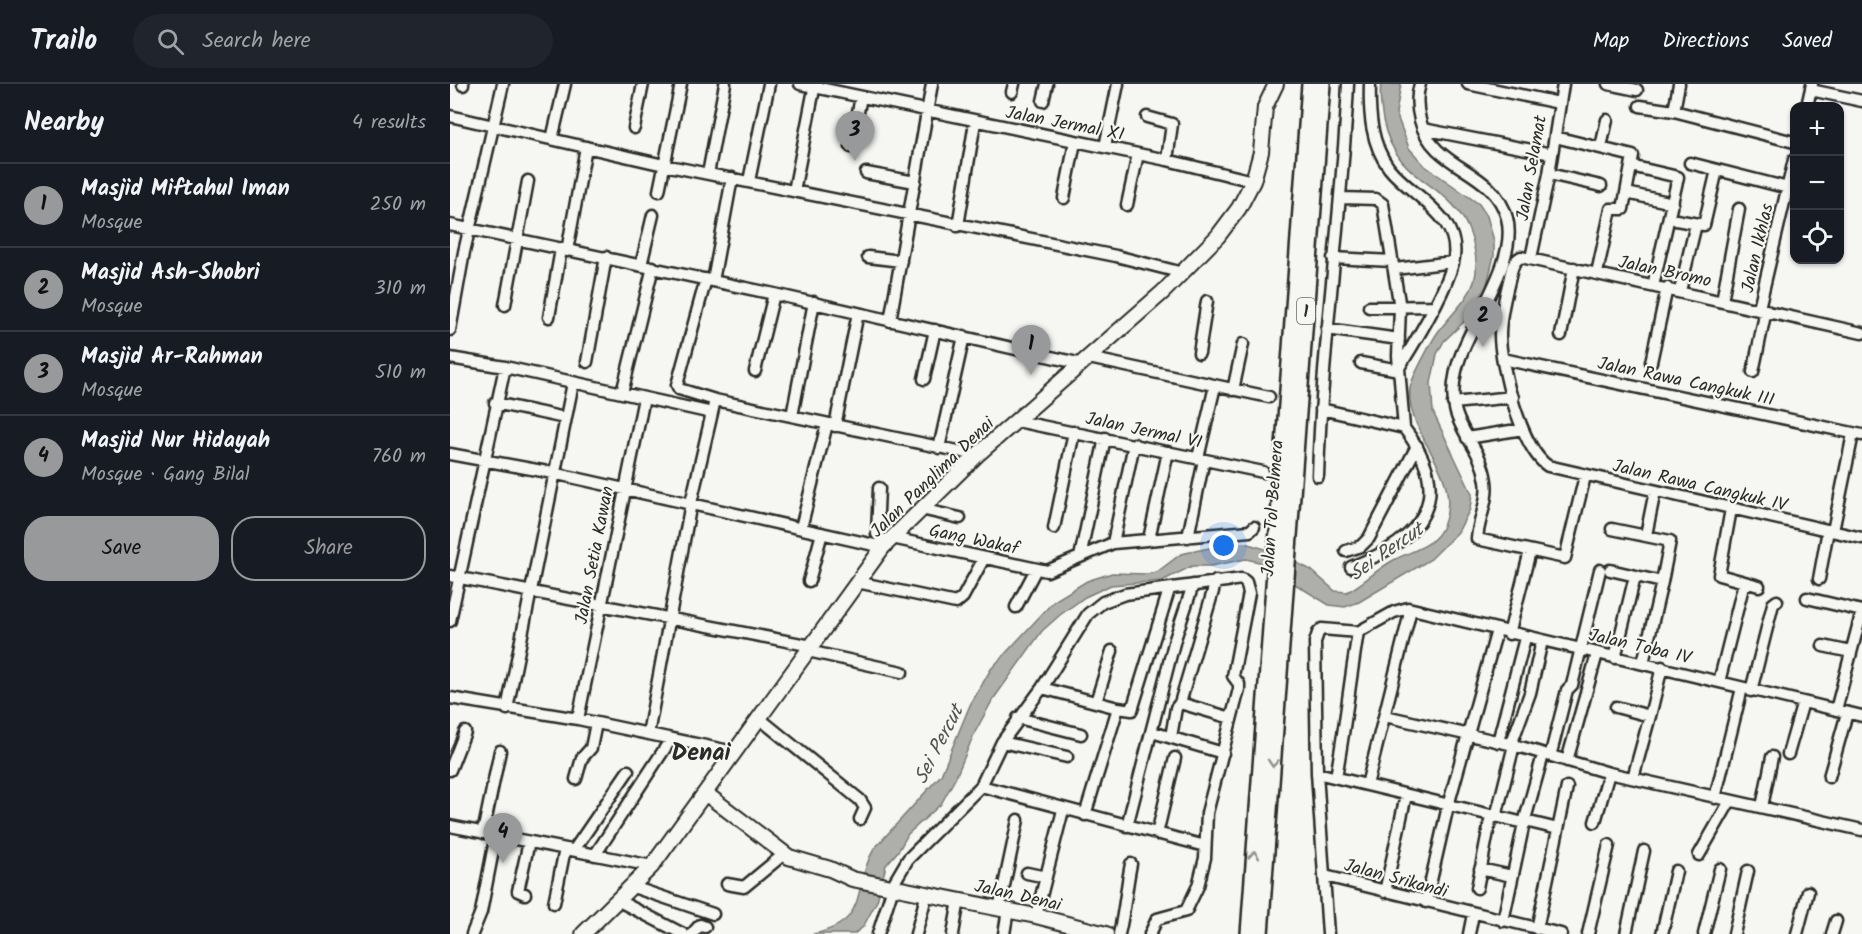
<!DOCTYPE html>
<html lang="en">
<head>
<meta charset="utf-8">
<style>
  :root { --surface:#171b24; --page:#20242c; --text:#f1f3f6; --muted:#9ea1a6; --line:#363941; --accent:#98999b }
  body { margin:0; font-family:Kalam,sans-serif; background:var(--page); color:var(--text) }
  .controls { position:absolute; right:18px; top:18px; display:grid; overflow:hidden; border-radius:12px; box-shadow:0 2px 4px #0004 }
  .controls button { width:54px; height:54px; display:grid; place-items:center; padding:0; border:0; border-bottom:2px solid var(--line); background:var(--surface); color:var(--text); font:30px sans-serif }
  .you { position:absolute; left:774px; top:462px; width:21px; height:21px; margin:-15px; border:4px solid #fff; border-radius:50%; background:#1a73e8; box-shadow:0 0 0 9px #1a73e833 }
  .badge { display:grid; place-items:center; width:39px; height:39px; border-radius:50%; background:var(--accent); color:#111; font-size:20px; font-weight:700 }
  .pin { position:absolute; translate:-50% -50px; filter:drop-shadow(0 2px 3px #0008) }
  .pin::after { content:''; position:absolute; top:32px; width:21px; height:18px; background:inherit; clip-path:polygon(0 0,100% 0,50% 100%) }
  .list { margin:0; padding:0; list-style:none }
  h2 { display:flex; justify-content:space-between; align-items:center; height:78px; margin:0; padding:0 24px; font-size:26px }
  h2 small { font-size:20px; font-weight:400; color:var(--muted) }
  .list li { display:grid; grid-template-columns:39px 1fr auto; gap:18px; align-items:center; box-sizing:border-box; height:84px; padding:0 24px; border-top:2px solid var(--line) }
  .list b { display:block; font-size:22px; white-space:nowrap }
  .list p { margin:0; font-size:20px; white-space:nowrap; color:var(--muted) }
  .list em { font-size:20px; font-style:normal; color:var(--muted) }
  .actions { display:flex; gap:12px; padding:18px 24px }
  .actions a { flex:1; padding:14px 0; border:2px solid var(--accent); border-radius:24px; text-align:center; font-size:21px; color:var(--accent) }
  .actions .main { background:var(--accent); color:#111 }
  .icon { flex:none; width:33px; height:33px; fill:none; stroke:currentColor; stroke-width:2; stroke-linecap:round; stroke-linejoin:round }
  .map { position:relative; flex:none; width:1412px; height:850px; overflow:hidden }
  header { display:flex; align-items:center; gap:36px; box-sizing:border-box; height:84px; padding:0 30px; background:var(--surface); border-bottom:2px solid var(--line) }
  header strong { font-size:28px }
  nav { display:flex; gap:33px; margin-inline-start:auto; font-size:21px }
  .search { width:420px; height:54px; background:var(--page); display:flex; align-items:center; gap:15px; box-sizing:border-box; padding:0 21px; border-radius:33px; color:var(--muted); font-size:22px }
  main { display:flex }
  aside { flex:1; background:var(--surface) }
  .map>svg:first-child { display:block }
  .water { fill:#aeaeab; stroke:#7a7a78; stroke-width:1.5 }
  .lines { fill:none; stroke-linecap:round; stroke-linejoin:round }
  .minor-casing { stroke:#2b2b2b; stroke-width:15 }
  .major-casing { stroke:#2b2b2b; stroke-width:18 }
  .highway-casing { stroke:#2b2b2b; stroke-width:20 }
  .minor { stroke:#f6f6f2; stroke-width:10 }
  .major { stroke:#f6f6f2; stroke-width:14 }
  .highway { stroke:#f6f6f2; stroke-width:15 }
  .oneway { stroke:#90908e }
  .labels { text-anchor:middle; stroke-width:4.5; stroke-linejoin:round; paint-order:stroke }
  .shield { fill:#f6f6f2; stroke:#686867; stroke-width:1.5 }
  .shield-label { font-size:16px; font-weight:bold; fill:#2b2b2b }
  .street-label { font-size:18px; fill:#2b2b2b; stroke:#f6f6f2 }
  .water-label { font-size:20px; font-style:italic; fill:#525251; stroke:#f6f6f2 }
  .district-label { font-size:24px; font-weight:bold; fill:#2b2b2b; stroke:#f6f6f2 }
</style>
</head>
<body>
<header>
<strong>Trailo</strong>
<div class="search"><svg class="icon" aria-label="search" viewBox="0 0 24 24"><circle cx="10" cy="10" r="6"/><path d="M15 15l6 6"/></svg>Search here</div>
<nav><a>Map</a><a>Directions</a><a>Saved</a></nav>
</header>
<main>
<aside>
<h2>Nearby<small>4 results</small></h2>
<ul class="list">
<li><span class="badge">1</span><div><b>Masjid Miftahul Iman</b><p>Mosque</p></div><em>250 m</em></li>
<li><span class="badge">2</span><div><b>Masjid Ash-Shobri</b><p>Mosque</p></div><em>310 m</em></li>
<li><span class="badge">3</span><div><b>Masjid Ar-Rahman</b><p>Mosque</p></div><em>510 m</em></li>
<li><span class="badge">4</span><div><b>Masjid Nur Hidayah</b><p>Mosque · Gang Bilal</p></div><em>760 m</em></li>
</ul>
<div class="actions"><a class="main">Save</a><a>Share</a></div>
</aside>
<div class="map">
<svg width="1412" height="850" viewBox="0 0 1412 850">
  <rect width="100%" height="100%" fill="#f6f6f2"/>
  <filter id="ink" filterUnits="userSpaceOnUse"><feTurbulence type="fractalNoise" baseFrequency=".0167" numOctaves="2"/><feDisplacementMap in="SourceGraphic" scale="12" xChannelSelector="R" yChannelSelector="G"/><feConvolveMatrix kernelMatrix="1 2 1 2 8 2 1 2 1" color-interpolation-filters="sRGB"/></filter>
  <g filter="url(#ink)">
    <path class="water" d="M931,0H951L946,29L959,64L975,82L1029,120L1037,132L1044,157V172L1034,212L1017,235L994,257L987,270L981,299L983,328L1022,410L1020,425L1008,448L981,475L909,518L895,523L879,521L809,478L796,475L761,482H742L712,497L661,501L635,513L610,531L592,547L542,617L524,650L506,693L491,720L458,750L449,766L436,781L427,817L413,843L404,850H363C421,838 401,804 424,765L491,691L520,621L541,585L604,517L637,497L662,489L697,490L707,488L731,470L778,460L795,459L825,468L861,486L885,507L897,508C913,500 926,486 942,477C959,467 985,463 993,442C1015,389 955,353 960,305C961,296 967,287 970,280C976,269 981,258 988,248C1015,213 1037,203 1021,152C1003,95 947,104 933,36C931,24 929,12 931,0Z"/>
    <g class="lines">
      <g class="minor-casing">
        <path id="minor" d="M350,0L717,76L803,97
          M920,0C919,29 921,60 939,84C962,113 1014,133 1003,179C995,209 967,255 950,282
          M970,0C966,12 967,24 970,36C983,87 1043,83 1057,134C1069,180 1016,242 1006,287C993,344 1030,353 1036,397C1039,417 1028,436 1027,455L1115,474L1135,392
          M1018,0L1109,19
          M1158,0L1187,6
          M13,1V0
          M1361,6L1412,17
          M562,8L564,0
          M593,17L597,0
          M1190,22L1224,27L1344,58
          M1357,22L1362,0
          M1224,27L1229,0
          M0,32L214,81L666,172L733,189
          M697,33L722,40L717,76
          M184,44L193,0
          M973,45L1102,70
          M1105,53L1183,72L1173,125H1161L1147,189
          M102,55L115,0
          M401,63L411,13
          M655,63L668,0
          M1151,63L1157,36
          M1240,79L1338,104
          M1185,83L1228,93L1203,202
          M416,89L465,98
          M258,90L275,0
          M1099,90L1151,102
          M299,97L319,0
          M209,107L231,0
          M344,107L365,0
          M1181,110L1223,119
          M614,114L625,58
          M891,114L926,115L933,120L950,224L948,272L954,344
          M677,121L688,70
          M1226,136L1254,141L1267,86
          M0,141L324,210L632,280
          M508,142L525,38
          M117,167L136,63
          M418,173L451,177
          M883,174L942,177
          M1081,174L1099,90L1113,0
          M191,181L203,131
          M945,185L1003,178
          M256,195L227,301L229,305L265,316
          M263,197L282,94
          M1230,207L1246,140
          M1272,217L1289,125
          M55,221L78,97
          M919,223L983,222
          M1309,224L1344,76
          M99,233L111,165
          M440,237L482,0
          M877,245L949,255
          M0,246L14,168L53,0
          M1412,249L1071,173C1061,178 1061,191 1058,201C1054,217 1050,234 1050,251C1050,282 1072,366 1098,382L1412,454
          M1111,251L1124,184
          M749,269L757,217
          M0,274L55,283L262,329L265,316L527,371
          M639,274L819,313
          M1053,275L1412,351
          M137,278L156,173
          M1201,278L1217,204
          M911,279L949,286
          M305,287L324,210
          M1303,288L1316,226
          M474,295L485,246
          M783,306L793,260
          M172,309L203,183
          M45,319L115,334
          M1003,319L1063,313
          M871,325L954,344C1007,413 972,456 901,483
          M342,332L364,218
          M567,337L813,388
          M385,342L408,229
          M1017,354L1073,345
          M489,364L514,252
          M0,370L103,389L433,463
          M748,374L765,302
          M868,392C872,260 892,131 898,0
          M429,404L427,450L436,459
          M471,425L510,434
          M1281,425L1269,491L1309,502
          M351,444L377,340
          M604,444L624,348
          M1162,445L1220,457L1212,498
          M1383,447L1403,350
          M1196,451L1205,407
          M738,453L754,376
          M442,454L597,487L663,459L800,447L804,443
          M699,455L718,368
          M663,459L684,360
          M896,467L911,462L919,454L967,362
          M630,473L655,354
          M1160,486L1212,498L1193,579
          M0,492L362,562
          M1369,495L1378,446
          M359,497L372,449
          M766,497L730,619L781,634
          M407,498L506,519L513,513L534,474
          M1357,514L1412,527
          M566,523L586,485
          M0,537L55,283
          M1059,550L1080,467
          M1373,562L1401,568
          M358,567L452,588
          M1165,574L1185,492
          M1269,598L1294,499
          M592,604L668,624L635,731
          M1301,607L1323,520L1327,517
          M0,614L128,635L284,668
          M646,618L662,567
          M1166,623L1200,632L1183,694
          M668,624L682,626L719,506
          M57,625L123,299
          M1386,626L1412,527
          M935,632L1064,661L1159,689L1412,746
          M1200,632L1212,583
          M309,634L410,716L415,724L410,735
          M568,634L631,650
          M128,635L194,314
          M702,648L773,669
          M198,650L241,419L262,329
          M721,653L726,624L730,619
          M552,658L617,673
          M1048,658L1075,554
          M1061,661L1080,609L1092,557
          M1102,665L1117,606L1122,601L1150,486
          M1338,670L1353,618
          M1117,677L1147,570
          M0,686L15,648
          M867,689L1074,739
          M886,693C895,644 900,596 908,548
          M1379,693L1397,629
          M126,695L132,674L141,664L146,639
          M917,701L961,525
          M531,702L755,762
          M1265,714L1292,604
          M1312,723L1322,673
          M1046,733L1064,661
          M1075,737L1108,745
          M1145,738L1159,689
          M0,742L202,782
          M677,742L725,555L743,501
          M33,749L50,667
          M707,750L725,674
          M124,766L178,687
          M145,771L221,655
          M1249,771L1280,717
          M1030,785L1062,792
          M577,789L596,793
          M875,792L1111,850
          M277,800L294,803L334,770
          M183,803L263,830
          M1027,804L1041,732
          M935,808L956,711
          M75,810L68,807L79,758
          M169,817L233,850
          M976,818L998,722L1047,546
          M104,819L115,765
          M549,825L568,736
          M586,832L613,726
          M1053,837L1074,739L1093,671
          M1087,845L1117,703
          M22,850L31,828L46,751
          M242,850L250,841L255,843
          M428,850L445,797L458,775L531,702L552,658L592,604L638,530L653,518L675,510L792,495L796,498L799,509L783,592L789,600V605L757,729L755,774L748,802L736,827L707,835L700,850
          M466,850L477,809
          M503,850L509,816
          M554,850L558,826
          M669,850C675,826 676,804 681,780
          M878,850L867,689L865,558L868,549L872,545L908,548L944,528L958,524L1412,632
          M1019,850L1023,830
          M1138,850L1159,761
          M1176,850L1194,767
          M1212,850L1226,787
          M1254,850L1270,785
          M1284,850L1298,787
          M1347,850L1358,808
          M1382,850L1386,837"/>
      </g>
      <g class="major-casing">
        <path id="major" d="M255,709L339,773L380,785L402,795L586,832L656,850
          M133,850L202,782L433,463L527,371L713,208L768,152L789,124L803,97L811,68L815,23L826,0"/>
      </g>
      <g class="highway-casing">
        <path id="highway" d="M799,850L860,0
          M810,850L872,0"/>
      </g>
      <use href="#minor" class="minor"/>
      <use href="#major" class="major"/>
      <use href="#highway" class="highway"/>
    </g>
    <defs><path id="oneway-chevron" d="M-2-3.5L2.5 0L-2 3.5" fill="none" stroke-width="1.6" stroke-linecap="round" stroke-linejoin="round" transform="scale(1.5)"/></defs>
    <g class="oneway">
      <use href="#oneway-chevron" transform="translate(823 679) rotate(94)"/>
      <use href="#oneway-chevron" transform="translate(804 771) rotate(-86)"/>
    </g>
  </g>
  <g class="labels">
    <rect class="shield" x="847" y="214" width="18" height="26" rx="4.5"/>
    <g class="shield-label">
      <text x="856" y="233">1</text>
    </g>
    <g class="street-label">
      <text transform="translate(615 39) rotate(11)" y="6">Jalan Jermal XI</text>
      <text transform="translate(1081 84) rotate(-80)" y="6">Jalan Selamat</text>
      <text transform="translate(1307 164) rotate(-77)" y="6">Jalan Ikhlas</text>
      <text transform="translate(1215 187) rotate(12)" y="6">Jalan Bromo</text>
      <text transform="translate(1236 297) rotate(12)" y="6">Jalan Rawa Cangkuk III</text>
      <text transform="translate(694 346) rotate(12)" y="6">Jalan Jermal VI</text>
      <text transform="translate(482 393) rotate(-44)" y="6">Jalan Panglima Denai</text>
      <text transform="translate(1250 401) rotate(13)" y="6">Jalan Rawa Cangkuk IV</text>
      <text transform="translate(822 424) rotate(-86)" y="6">Jalan Tol Belmera</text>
      <text transform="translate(524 455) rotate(12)" y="6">Gang Wakaf</text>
      <text transform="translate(144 471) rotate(-79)" y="6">Jalan Setia Kawan</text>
      <text transform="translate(1190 562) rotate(13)" y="6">Jalan Toba IV</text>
      <text transform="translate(946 794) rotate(15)" y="6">Jalan Srikandi</text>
      <text transform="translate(568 811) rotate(13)" y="6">Jalan Denai</text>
    </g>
    <g class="water-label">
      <text transform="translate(936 467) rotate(-35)" y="7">Sei Percut</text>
      <text transform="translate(488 660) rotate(-63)" y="7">Sei Percut</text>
    </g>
    <g class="district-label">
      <text x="251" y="676">Denai</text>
    </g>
  </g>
</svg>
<div class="controls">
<button>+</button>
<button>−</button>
<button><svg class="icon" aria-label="locate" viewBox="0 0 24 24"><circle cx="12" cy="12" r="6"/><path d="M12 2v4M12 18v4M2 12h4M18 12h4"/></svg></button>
</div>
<div class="you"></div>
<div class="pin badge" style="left:581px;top:291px">1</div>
<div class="pin badge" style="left:1033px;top:263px">2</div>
<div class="pin badge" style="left:405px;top:77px">3</div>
<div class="pin badge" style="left:53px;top:779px">4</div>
</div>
</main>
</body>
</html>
